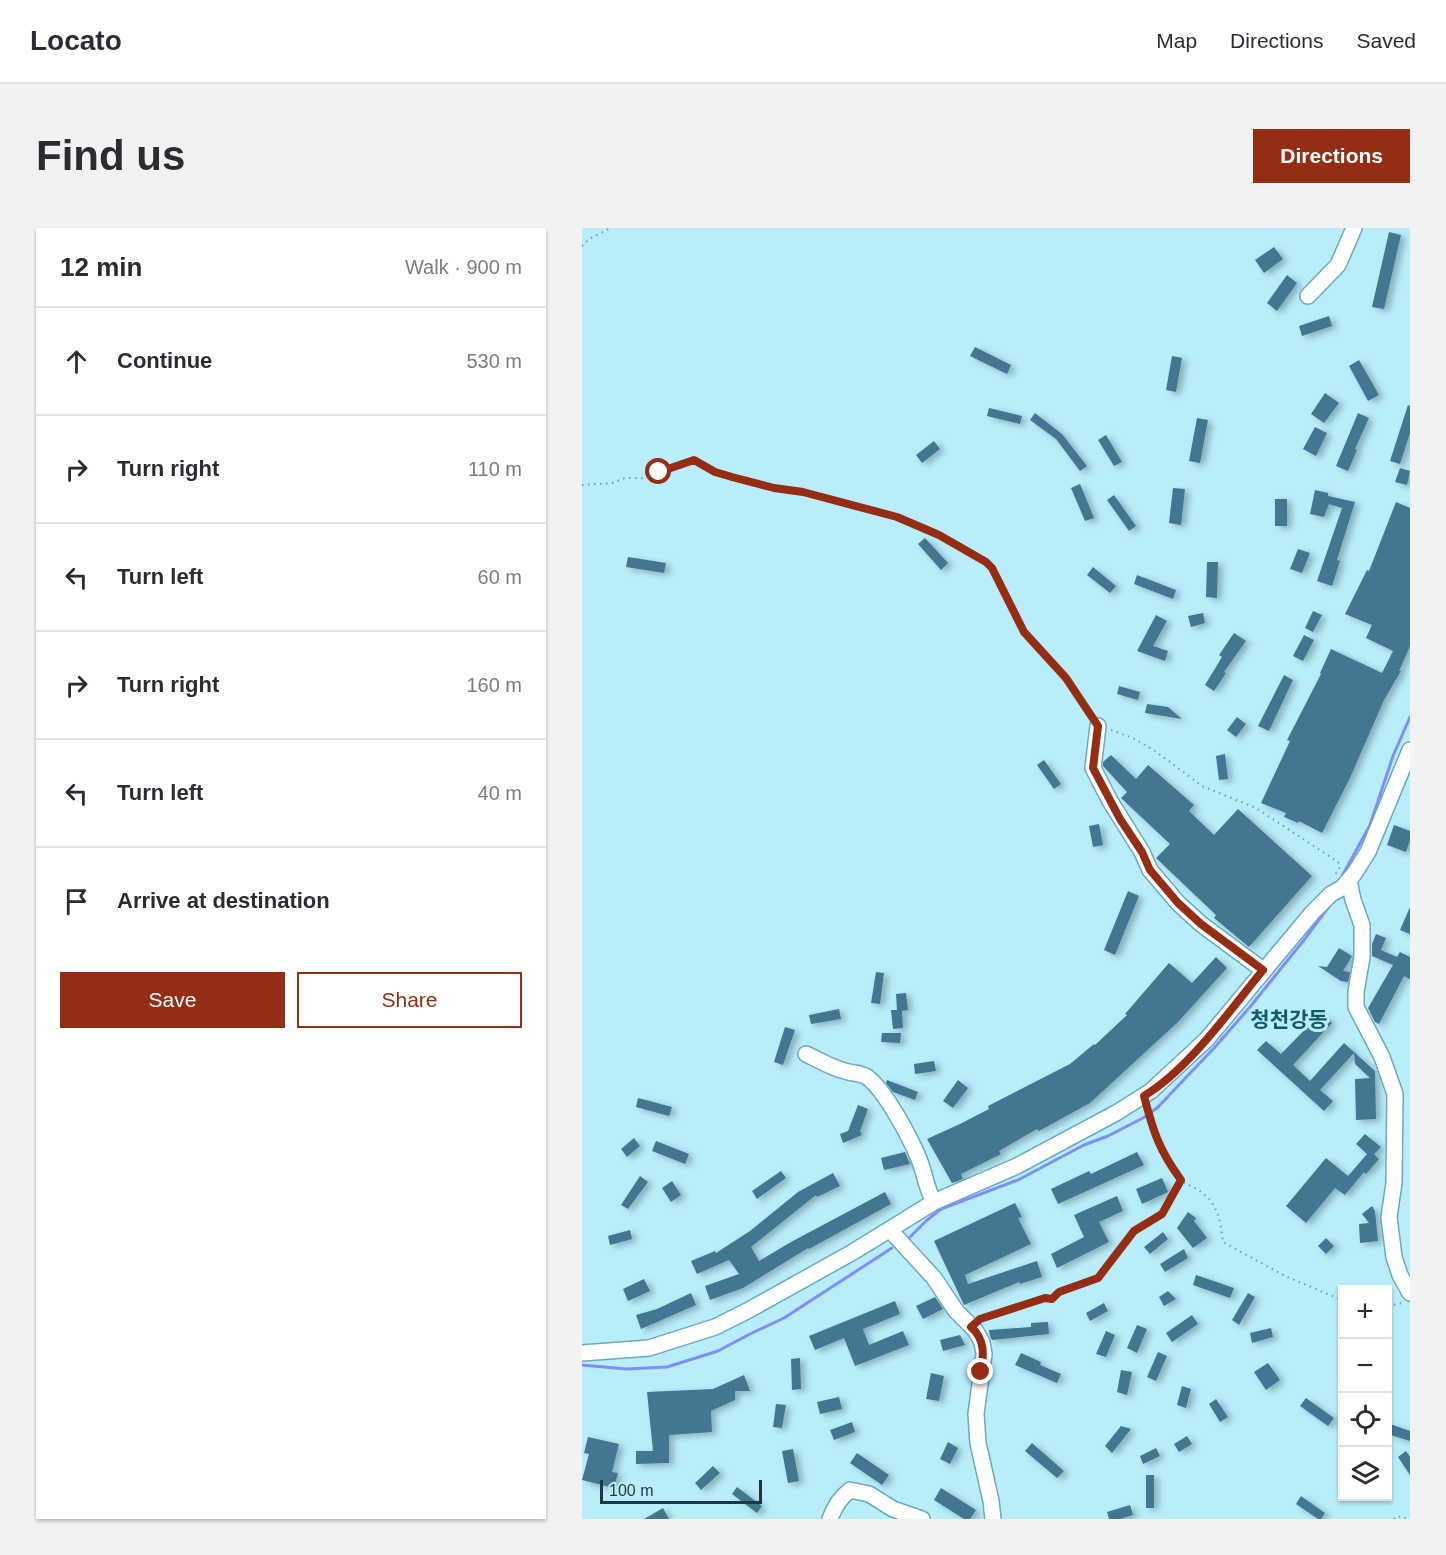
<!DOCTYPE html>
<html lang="en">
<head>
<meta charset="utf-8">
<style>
  :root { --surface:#fff; --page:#f2f2f3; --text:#2b2b33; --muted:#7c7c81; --line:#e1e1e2; --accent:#952d14 }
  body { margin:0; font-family:Arial,"Noto Sans KR",sans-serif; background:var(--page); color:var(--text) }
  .controls { position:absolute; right:18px; bottom:18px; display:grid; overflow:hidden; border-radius:0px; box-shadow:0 2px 4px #0004 }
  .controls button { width:54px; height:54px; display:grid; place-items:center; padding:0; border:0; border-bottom:2px solid var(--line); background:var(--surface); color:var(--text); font:30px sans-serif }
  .scale { position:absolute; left:18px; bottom:15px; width:162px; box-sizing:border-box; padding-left:6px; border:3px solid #1d383f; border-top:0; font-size:16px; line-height:21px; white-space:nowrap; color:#1d383f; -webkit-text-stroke:4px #b9edfa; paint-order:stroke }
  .stop { position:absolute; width:18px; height:18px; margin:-14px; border:4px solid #952d14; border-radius:50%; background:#fff }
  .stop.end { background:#952d14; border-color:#fff; box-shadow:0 2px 6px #0008 }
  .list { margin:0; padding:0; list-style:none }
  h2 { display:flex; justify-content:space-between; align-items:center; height:78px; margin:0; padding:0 24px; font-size:26px }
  h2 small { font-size:20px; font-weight:400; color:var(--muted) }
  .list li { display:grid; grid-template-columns:39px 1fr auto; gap:18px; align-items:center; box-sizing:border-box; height:108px; padding:0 24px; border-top:2px solid var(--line) }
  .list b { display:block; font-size:22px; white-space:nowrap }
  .list em { font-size:20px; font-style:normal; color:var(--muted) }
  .actions { display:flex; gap:12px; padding:18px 24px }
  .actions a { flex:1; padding:14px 0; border:2px solid var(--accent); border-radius:0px; text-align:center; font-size:21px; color:var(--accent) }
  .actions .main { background:var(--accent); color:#fff }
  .icon { flex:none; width:33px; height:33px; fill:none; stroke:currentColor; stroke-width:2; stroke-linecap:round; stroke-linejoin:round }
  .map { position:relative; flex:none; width:828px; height:1291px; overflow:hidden; border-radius:0px }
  header { display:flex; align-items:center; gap:36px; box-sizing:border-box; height:84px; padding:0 30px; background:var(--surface); border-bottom:2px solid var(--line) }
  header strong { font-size:28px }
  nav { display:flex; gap:33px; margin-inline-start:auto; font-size:21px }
  .intro { display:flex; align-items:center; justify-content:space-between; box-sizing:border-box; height:144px; padding:0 36px }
  h1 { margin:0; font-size:42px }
  .button { padding:15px 27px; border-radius:0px; background:var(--accent); color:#fff; font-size:21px; font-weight:700 }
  main { display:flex; gap:36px; padding:0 36px }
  aside { flex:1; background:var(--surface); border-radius:0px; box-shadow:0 2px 4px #0004 }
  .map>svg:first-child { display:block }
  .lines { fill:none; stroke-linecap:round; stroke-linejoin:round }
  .stream { stroke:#7d8efe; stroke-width:3 }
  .building { fill:#437691; filter:url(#shadow) }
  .minor-casing { stroke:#6aaaba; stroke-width:18 }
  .path { stroke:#759ea8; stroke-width:2; stroke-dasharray:1.5 4.5; stroke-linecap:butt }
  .minor { stroke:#fff; stroke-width:15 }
  .route { stroke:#952d14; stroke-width:8 }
  .labels { text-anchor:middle; stroke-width:6; stroke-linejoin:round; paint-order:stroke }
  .quarter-label { font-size:21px; font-weight:bold; fill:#125a68; stroke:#b9edfa }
</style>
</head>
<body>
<header>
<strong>Locato</strong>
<nav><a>Map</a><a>Directions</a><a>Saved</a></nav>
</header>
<div class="intro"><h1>Find us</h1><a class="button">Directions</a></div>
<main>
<aside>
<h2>12 min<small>Walk · 900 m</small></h2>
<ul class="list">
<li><svg class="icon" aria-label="ahead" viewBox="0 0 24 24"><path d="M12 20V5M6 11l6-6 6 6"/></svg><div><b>Continue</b></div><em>530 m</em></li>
<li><svg class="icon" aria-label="right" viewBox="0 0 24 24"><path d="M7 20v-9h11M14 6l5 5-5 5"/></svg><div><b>Turn right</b></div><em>110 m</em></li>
<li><svg class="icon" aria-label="left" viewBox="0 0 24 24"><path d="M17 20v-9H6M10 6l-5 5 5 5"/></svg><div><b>Turn left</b></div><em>60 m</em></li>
<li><svg class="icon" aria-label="right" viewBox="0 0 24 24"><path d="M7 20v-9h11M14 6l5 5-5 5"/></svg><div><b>Turn right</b></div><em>160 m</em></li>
<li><svg class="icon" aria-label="left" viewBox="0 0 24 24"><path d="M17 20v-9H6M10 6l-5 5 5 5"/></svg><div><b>Turn left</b></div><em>40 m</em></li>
<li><svg class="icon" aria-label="arrive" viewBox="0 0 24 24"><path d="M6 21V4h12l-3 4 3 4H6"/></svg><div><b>Arrive at destination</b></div></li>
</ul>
<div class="actions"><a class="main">Save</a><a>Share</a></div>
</aside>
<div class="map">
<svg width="828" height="1291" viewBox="0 0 828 1291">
  <defs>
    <filter id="shadow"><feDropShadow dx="4.5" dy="2.5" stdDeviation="3" flood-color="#0004"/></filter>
  </defs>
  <rect width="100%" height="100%" fill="#b9edfa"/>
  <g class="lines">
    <path class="stream" d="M758,652L788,597L811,528L828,489
      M324,1013L344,993L359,981L436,952L502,917L526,908L561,890L575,880L633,819L668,779L722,712L748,677
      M0,1137L44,1141L85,1139L136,1123L166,1107L202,1090L310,1020"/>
  </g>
  <path class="building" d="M807,4L819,7L802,81L790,79Z
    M692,19L701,31L682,45L673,32Z
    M705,47L715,55L695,83L685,75Z
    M747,88L750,98L720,108L717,98Z
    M393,119L429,137L425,146L388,128Z
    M590,128L600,130L594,164L584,162Z
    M777,132L797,167L786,173L767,138Z
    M743,165L757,175L742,195L729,186Z
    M826,177L828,178V205L818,236L808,233Z
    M407,180L440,188L438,196L405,188Z
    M453,185L480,206L505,238L498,243L474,211L448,192Z
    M776,185L787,190L773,221L775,222L766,243L754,238Z
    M615,190L626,192L618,235L607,233Z
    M733,199L745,205L734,228L721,221Z
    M524,207L540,234L532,238L516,212Z
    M352,213L358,221L340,235L334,227Z
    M818,240L828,243L825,257L813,254Z
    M498,256L512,290L503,293L489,260Z
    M591,260L603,261L599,297L587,295Z
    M733,262L746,265V268L773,274L755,332L758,333L750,358L735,353L760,280L747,276L742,289L728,286Z
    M532,267L554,298L547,303L525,272Z
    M693,271H705V298H693Z
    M814,274L828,280V418L817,443H819L802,472L768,550L740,605L717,593L716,595L702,589L704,585L679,575L708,513L705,512L739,446L738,445L749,421L800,445L811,423L784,410L790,397L763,386L785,342L787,343Z
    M343,310L366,335L359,342L336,316Z
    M716,321L728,325L720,345L708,341Z
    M46,329L84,335L82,345L44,339Z
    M625,334H636L635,370L624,369Z
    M511,339L534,358L528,365L505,347Z
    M555,347L594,362L591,371L552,356Z
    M731,383L740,387L731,404L723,400Z
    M621,385L623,395L609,399L606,388Z
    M574,387L585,393L571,418L586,423L583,433L555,423Z
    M652,405L664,413L642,444L644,445L632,463L623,457L640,429L637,427Z
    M722,407L732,412L721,433L711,428Z
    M702,447L711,452L687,503L676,498Z
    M537,458L558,464L556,472L535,466Z
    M565,476L586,479L600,491L563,485Z
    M655,489L664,496L654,509L645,502Z
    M643,526L646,551L637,552L634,528Z
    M529,527L554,551L566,537L612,577L607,583L632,607L656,581L730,648L667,719L632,690L634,687L574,630L588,616L539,570L545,564L521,538V534Z
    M462,532L479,556L472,561L455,537Z
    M517,596L521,617L511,619L507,598Z
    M812,597L828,603V612L824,624L805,617Z
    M546,663L557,668L533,727L522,722Z
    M828,679V706L818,702Z
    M794,706L804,710L799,722L815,729L818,724L828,729V751L822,748L797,796L793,794L786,780L811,737L790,728V716Z
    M757,720L770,728L761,743L768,744L766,754L759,753L736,738L745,739Z
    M634,729L645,740L596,794L508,875L457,903L455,901L417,923L419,926L379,946L381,951L370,955L345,911L378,896L407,881L406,878L488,836L512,816L513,817L545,787L543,786L587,735L610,755Z
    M294,744L302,745L298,776L289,775Z
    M324,765L326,782L320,783L321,800L311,801L309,782H315L314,766Z
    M257,781L259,791L229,796L227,787Z
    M739,785L750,795L711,837L728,853L762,815L793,843L794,891L774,892L773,851L788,850L773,836L772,825L738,862L751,873L742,883L675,822L684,813L699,826Z
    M203,799L213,802L201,837L192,834Z
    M300,805H319L318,815L299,814Z
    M352,833L354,843L333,846L332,836Z
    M305,852L336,864L333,872L311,864L304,855Z
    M376,852L386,860L371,880L361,873Z
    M56,870L90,879L87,888L54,879Z
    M276,877L286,881L278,903L280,907L261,915L258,906L266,903Z
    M783,906L799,919L792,926L797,931L784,946L782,944L763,967L753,960L724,995L704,978L744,930L766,948L785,926L774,916Z
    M52,910L58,918L45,929L39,921Z
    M74,913L107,926L103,936L70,923Z
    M323,924L328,936L302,942L299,930Z
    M555,924L562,937L476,976L469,961L507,943L509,946Z
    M199,943L204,950L175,971L170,963Z
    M251,945L258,958L235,969L234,967L169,1019L177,1033L209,1014L303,964L309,976L227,1021L226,1020L161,1060L128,1072L123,1058L157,1046L147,1032L115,1046L109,1033L133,1023L134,1025L168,1003L216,964Z
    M58,948L66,954L46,981L39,977Z
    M580,950L586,964L560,976L554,961Z
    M90,953L99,967L89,974L80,960Z
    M535,968L541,983L517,994L527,1014L475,1040L469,1026L502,1009L492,987Z
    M433,975L440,989L436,990L449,1016L383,1047L386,1056L455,1033L460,1049L438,1056L437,1054L382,1077L352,1013Z
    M790,978L793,983L796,1013L778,1015L777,996L787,995L780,986Z
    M606,984L614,990L612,993L625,1010L611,1020L595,1000Z
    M48,1002L50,1011L28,1017L26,1008Z
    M581,1004L586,1011L568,1026L562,1019Z
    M744,1010L752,1018L744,1026L736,1018Z
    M602,1021L606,1030L583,1044L578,1036Z
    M614,1047L652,1060L648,1070L611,1057Z
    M62,1051L68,1063L46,1073L41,1061Z
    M586,1063L594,1071L582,1078L577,1069Z
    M109,1065L114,1077L59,1101L54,1087L75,1081Z
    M666,1065L673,1069L657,1097L650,1092Z
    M353,1069L361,1081L341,1091L334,1078Z
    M313,1073L318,1086L281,1101L287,1117L321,1103L327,1117L273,1138L262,1110L233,1122L227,1108Z
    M522,1075L526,1083L508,1093L504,1085Z
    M610,1087L616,1096L590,1114L584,1105Z
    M466,1094L467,1106L410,1112L408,1108L407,1102L449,1099V1095Z
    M555,1097L565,1101L555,1125L545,1120Z
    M689,1100L691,1109L670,1115L668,1105Z
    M524,1103L533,1107L524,1129L514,1126Z
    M378,1107L383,1117L361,1123L358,1112Z
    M576,1124L585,1128L574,1153L565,1149Z
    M439,1125L459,1134L458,1137L479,1146L475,1155L433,1137Z
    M218,1130L219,1161L210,1162L209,1131Z
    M686,1135L698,1152L684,1162L672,1144Z
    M539,1142L550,1144L545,1167L535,1164Z
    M349,1145L362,1148L357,1173L344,1171Z
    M162,1147L168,1163H153V1172L129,1183L130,1204L87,1207V1235L54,1236V1223H71L65,1164L131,1161Z
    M600,1158L609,1161L604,1180L595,1177Z
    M257,1169L260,1181L238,1186L235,1174Z
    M724,1170L752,1190L746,1198L718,1178Z
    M634,1171L646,1189L638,1194L627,1176Z
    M194,1176L204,1177L200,1200L191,1199Z
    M270,1194L273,1204L252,1212L248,1202Z
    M808,1196L828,1203V1213L806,1206Z
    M539,1198L549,1201L530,1225L523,1218Z
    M605,1208L610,1216L597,1224L592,1216Z
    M6,1209L37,1216L30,1244L36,1245L32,1260L0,1252L7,1226L2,1225Z
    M366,1214L376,1220L368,1236L358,1231Z
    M450,1215L482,1243L475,1250L443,1223Z
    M574,1220L578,1228L561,1236L558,1228Z
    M211,1221L217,1253L206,1255L200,1223Z
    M824,1223L828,1229V1247L816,1229Z
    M275,1225L307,1247L300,1257L268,1235Z
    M131,1238L138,1245L119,1262L113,1255Z
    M564,1247H572V1280H564Z
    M155,1259L180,1278L175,1285L150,1266Z
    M359,1260L394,1282L388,1291H382L352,1272Z
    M719,1268L743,1285L739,1291H736L714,1276Z
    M548,1277L551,1287L538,1291H527L525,1284Z
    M81,1280L87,1291H62Z"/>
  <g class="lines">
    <g class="minor-casing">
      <path id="minor" d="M726,68L756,37L772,0
        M516,498L511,540L528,573L560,624L568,642L596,675L619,696L681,742
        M767,652L771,672L780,697V729L774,764V779L800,829L813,866L812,955L807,989L812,1029L818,1047L828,1065
        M224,826C237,832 250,840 263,843C270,846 277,844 285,849C303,862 328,909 337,931C343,946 344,960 352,974
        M308,1002L352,1050L374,1083L393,1102L400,1114L402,1126L394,1186L396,1215L409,1273L411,1291
        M0,1125L67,1120L133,1099L167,1082L271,1024L352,974L435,938L534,885L569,863L625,811L730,685L749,666L760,660L772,646L786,624L828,522
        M248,1291C252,1279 258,1270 268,1262L287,1266L311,1281L340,1291"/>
    </g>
    <path class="path" d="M0,18L7,11L29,0
      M0,257L30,255L43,250H60L112,232L133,244L150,249L192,260L221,264L330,294L357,307L404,334L410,340L442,404L484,450L509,487
      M529,502L551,510L573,523L620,558L674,580L756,634L758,639L753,647
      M565,880C571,903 581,935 599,952C604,957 613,959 619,964C636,975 639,996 641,1014L703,1048L760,1072
      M806,1078L820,1075
      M398,1091L463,1070L470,1071L477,1064L516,1050L552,1003L580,986L599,952
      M812,1291L815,1288L828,1291"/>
    <use href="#minor" class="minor"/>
  </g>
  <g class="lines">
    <path class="route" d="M77,244L112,232L133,244L150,249L192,260L221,264L315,289L357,307L404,334L410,340L442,404L484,450L516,498L511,540L538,591L560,624L568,642L596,675L619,696L681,742C648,782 607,841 562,868C571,903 577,922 599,952L580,986L552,1003L516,1050L477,1064L470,1071L463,1070L398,1091L389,1099C403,1111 402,1127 399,1144"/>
  </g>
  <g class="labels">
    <g class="quarter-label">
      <text x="707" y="799">청천강동</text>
    </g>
  </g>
</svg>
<div class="controls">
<button>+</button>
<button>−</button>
<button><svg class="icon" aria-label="locate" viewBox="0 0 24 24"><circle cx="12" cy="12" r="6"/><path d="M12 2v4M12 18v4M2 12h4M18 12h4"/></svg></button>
<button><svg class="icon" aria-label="layers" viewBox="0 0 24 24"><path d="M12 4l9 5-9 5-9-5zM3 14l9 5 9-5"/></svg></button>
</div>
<div class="scale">100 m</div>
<div class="stop" style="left:77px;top:244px"></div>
<div class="stop end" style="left:399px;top:1144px"></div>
</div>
</main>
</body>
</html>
